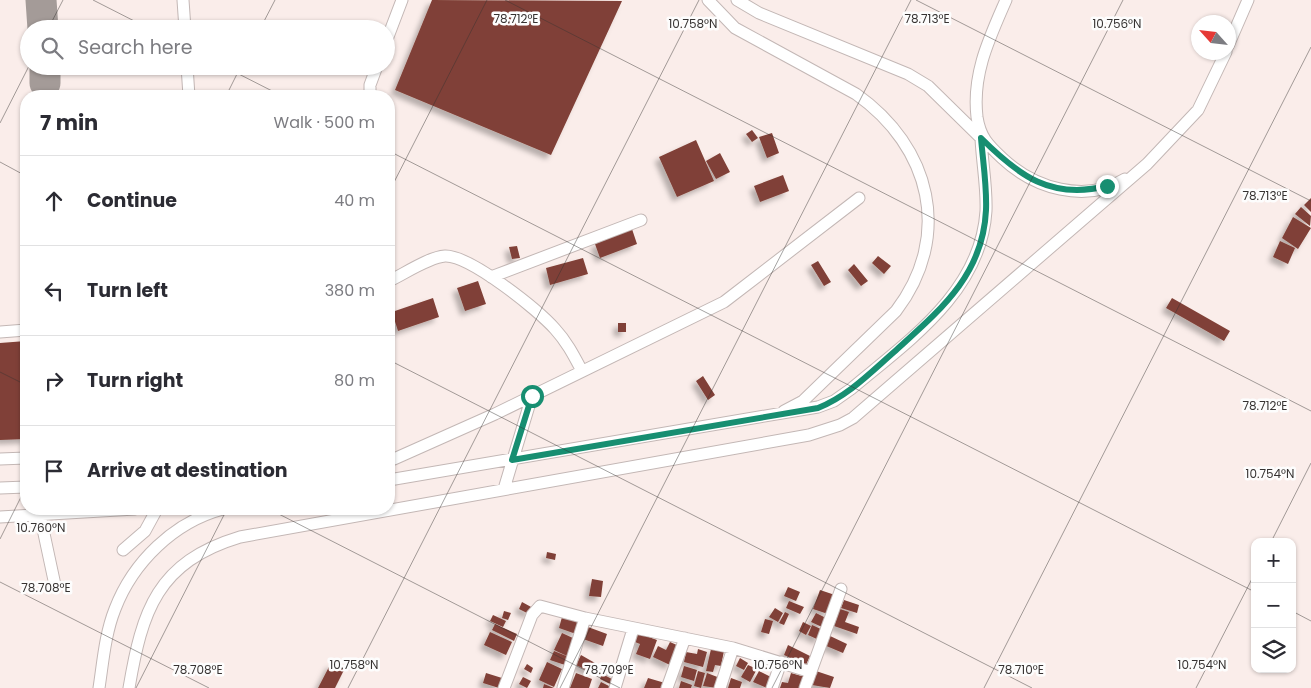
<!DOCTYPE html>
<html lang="en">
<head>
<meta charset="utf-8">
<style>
  :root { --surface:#fff; --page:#f7f7f7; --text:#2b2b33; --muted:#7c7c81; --line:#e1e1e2 }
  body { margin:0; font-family:Poppins,sans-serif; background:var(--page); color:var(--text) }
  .controls { position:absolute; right:15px; bottom:15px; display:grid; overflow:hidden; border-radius:10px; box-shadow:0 1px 4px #0004 }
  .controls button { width:45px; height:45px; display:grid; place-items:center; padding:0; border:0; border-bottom:1px solid var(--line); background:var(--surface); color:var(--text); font:25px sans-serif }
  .compass { position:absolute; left:1191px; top:15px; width:45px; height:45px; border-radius:50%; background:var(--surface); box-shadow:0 1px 4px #0004; rotate:297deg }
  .stop { position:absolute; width:15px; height:15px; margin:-11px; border:4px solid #178e71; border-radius:50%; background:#fff }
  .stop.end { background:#178e71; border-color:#fff; box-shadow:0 1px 5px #0008 }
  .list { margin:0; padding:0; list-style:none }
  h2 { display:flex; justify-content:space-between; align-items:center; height:65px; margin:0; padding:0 20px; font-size:21px }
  h2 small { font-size:16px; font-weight:400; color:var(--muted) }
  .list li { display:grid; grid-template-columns:32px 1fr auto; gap:15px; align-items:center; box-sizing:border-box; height:90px; padding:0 20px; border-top:1px solid var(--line) }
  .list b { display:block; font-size:19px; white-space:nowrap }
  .list em { font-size:16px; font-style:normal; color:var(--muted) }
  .icon { flex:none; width:28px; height:28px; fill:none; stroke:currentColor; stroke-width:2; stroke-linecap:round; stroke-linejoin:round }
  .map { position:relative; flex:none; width:1311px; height:688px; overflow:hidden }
  .search { position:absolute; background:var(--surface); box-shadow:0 1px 4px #0004; left:20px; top:20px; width:375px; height:55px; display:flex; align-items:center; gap:12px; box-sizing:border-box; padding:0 18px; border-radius:28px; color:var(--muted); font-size:19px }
  .panel { position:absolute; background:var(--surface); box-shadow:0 1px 4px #0004; left:20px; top:90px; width:375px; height:425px; border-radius:20px }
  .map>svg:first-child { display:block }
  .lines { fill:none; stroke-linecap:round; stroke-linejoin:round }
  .taxiway { stroke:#a49b98; stroke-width:31 }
  .building { fill:#804137; filter:url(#shadow) }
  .minor-casing { stroke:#c3b7b5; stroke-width:13 }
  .minor { stroke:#fff; stroke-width:11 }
  .route { stroke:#178e71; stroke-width:6 }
  .ticks { fill:none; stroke:#363231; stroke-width:1; stroke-opacity:0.45 }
  .ticks-label { font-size:12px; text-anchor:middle; fill:#363231; stroke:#fdfdfd; stroke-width:5; stroke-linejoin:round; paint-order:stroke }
</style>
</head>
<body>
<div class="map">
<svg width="1311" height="688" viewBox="0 0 1311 688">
  <defs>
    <filter id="shadow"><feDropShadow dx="-4.5" dy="4.5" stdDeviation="2.5" flood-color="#0004"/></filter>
  </defs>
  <rect width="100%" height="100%" fill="#faedea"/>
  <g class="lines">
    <path class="taxiway" d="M41,0L43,29
      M45,66V83"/>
  </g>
  <path class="building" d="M432,0L622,1L551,155L395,90Z
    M752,130L758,138L752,142L746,134Z
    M772,133L779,153L767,158L759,137Z
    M696,140L714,181L677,197L659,157Z
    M720,153L730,172L716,179L706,161Z
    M783,175L789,191L760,202L754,186Z
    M1311,198V212L1304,205Z
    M1301,207L1311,216L1310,226L1295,214Z
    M1293,217L1311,228L1298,249L1282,238Z
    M632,229L637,244L600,258L595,244Z
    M1280,241L1295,248L1288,264L1273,257Z
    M517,246L520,258L512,259L509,247Z
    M878,256L891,266L884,274L872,263Z
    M583,258L588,274L550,285L546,268Z
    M818,261L831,282L824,286L811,265Z
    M854,264L868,281L861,286L848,270Z
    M478,281L486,304L465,311L457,288Z
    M433,298L439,317L398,331L392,312Z
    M1172,298L1230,331L1224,341L1166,308Z
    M618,323H626V332H618Z
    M26,341V439L0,440V343Z
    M703,376L715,395L708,400L696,381Z
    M547,552L556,554L555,560L546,558Z
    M592,579L603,581L601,597L589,596Z
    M788,587L800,592L796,601L784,596Z
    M820,590L835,595L828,614L813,609Z
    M844,600L859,605L857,613L841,608Z
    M789,601L804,607L800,614L786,608Z
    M522,602L533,608L529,614L519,609Z
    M775,608L783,613L778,622L769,617Z
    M840,609L849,612L845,622L859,627L857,634L834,626Z
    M504,611L511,613L508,620L502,618Z
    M785,612L789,614L784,625L779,623Z
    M816,613L826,618L822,627L811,622Z
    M493,615L506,621L503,627L490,621Z
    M562,617L580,623L576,634L559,628Z
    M765,619L773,621L769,634L761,632Z
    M803,622L811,626L806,635L799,631Z
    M495,624L517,634L514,641L492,630Z
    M812,625L823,630L819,640L808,635Z
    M588,627L607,634L603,646L583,639Z
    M490,632L512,642L506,655L484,645Z
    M562,633L575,639L567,656L554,650Z
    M638,633L657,640L650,659L636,654L640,644L635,642Z
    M828,635L847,644L843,653L824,645Z
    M670,642L679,646L670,665L653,657L658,646L666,650Z
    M788,645L810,656L806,665L784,655Z
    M698,649L707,652L703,667L684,662L686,652L697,654Z
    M711,649L724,651L721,666L715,665L713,672L706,671Z
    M554,651L569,657L565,665L550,660Z
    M581,655L595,663L590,672L576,665Z
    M740,658L748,663L744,670L736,666Z
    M547,662L562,669L554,687L539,680Z
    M331,663L344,670L335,688H318Z
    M527,664L533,668L531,673L524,669Z
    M605,665L616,669L614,675L603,671Z
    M748,665L757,669L750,682L741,677Z
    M684,666L697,670L694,681L681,677Z
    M698,671L705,673L701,688L694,686Z
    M759,671L773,678L767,688L753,682Z
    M816,671L834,677L830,688L812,685Z
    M486,673L502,678L499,688L483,683Z
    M576,673L592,679L589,688H570Z
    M707,673L720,678L717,688L703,686Z
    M791,673L805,677L802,688H780L782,682L788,683Z
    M602,674L612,679L610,684L600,679Z
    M523,677L531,681L527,688L519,684Z
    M648,678L665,683L663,688H644Z
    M731,678L742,682L740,688H728Z
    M681,681L692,685L691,688H679Z
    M601,682L613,688H598Z
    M544,684L554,688H543Z"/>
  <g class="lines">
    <g class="minor-casing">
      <path id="minor" d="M183,0L185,29
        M708,0L735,28L856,94C931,147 953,236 896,311L803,401L784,411
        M1006,0C989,39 972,74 977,117C980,137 988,145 1002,158C1034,188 1085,204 1125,179
        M386,42L402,0
        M1228,46L1248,0
        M187,66L189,96
        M370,96V85L377,66
        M491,277L641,220
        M389,281C404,274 429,257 445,256C470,255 538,310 555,329C567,342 574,356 582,371
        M0,332L26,330
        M0,459L26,458
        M394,459L495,414L724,302L859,198
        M389,480L818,407L834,401L851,389C908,341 981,292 986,211C987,187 982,162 981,138L928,86L908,74L759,13L737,0
        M0,488L26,487
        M504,489L532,396
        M40,515L55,585
        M0,517L135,509
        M123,550L145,531L157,509
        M99,688C103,662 105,634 115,609C133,562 174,522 223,509
        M129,688C142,611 157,562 240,537L809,435L840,425L853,418L1147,164L1198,110L1226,52
        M504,688L532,615L540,606L585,618L733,648L811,672
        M563,688L585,618
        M615,688L633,629
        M667,688L685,638
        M720,688L733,648
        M772,688L781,662
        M805,688L841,589"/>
    </g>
    <use href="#minor" class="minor"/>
  </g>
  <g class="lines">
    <path class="route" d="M532,396L512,460L818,408C848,396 870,373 894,352C939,311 983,276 986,210C987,186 983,162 981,138C1019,176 1051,200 1107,186"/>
  </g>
  <path class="ticks" d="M93,0L150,29M505,0L1311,411M916,0L1311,201M48,29L63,0M260,29L275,0M223,66L282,96M226,96L241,66M0,123L29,66M389,151L1255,592M0,162L26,176M389,192L487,0M389,360L1032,688M0,372L26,385M269,509L620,688M0,539L26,487M1271,542L1311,463M0,582L209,688M1292,611L1311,621M136,688L227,509M348,688L699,0M560,688L911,0M772,688L1123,0M984,688L1311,47M1196,688L1255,573"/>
  <g class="ticks-label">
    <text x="927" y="23">78.713°E</text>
    <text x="516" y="23">78.712°E</text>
    <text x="693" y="28">10.758°N</text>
    <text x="1117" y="28">10.756°N</text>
    <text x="1265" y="200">78.713°E</text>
    <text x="1265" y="410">78.712°E</text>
    <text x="1270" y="478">10.754°N</text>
    <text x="41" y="532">10.760°N</text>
    <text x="46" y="592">78.708°E</text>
    <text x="354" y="669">10.758°N</text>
    <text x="778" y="669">10.756°N</text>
    <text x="1202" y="669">10.754°N</text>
    <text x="198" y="674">78.708°E</text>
    <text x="609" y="674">78.709°E</text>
    <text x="1021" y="674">78.710°E</text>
  </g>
</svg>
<div class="controls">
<button>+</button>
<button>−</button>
<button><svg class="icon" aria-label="layers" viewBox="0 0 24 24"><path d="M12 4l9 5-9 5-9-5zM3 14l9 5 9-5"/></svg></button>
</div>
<svg class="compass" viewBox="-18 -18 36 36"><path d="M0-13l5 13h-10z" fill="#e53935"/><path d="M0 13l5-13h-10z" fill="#7c7c81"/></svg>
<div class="stop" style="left:532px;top:396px"></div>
<div class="stop end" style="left:1107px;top:186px"></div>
<div class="search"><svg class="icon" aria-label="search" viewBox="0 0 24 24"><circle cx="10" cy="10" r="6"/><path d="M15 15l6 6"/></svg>Search here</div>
<section class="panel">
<h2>7 min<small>Walk · 500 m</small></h2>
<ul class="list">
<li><svg class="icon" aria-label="ahead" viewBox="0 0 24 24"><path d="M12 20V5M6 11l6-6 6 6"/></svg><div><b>Continue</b></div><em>40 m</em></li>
<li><svg class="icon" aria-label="left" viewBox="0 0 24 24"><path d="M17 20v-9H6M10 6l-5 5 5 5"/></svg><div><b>Turn left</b></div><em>380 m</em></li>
<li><svg class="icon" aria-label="right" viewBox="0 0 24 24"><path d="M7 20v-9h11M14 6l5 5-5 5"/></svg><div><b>Turn right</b></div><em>80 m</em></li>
<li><svg class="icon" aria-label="arrive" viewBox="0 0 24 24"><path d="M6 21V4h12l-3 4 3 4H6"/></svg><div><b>Arrive at destination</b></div></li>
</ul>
</section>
</div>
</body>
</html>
